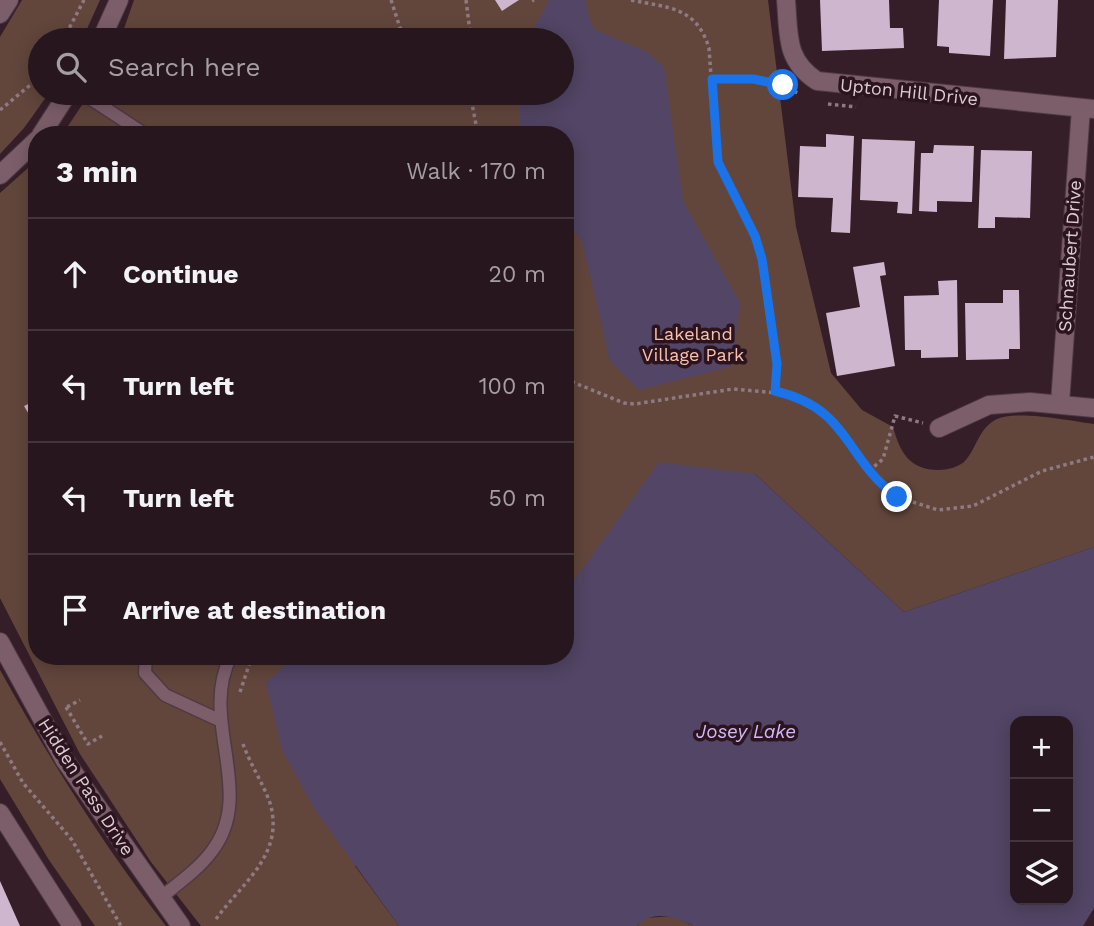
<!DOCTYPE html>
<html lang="en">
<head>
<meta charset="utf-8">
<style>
  :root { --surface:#28161f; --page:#34232c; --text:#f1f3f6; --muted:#a59fa4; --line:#44353d }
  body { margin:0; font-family:"Work Sans",sans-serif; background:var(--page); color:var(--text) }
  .controls { position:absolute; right:21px; bottom:21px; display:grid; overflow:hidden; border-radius:14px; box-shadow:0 4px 18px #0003 }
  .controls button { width:63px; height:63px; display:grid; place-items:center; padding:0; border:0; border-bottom:2px solid var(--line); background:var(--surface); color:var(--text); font:35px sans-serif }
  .stop { position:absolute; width:21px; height:21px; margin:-16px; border:5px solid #1a73e8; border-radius:50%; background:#fff }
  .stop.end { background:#1a73e8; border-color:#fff; box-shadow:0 2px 7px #0008 }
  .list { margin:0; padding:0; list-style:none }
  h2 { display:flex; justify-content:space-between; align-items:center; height:91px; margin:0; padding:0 28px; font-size:30px }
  h2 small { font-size:23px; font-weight:400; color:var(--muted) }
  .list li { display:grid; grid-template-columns:46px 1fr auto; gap:21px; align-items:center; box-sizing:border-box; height:112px; padding:0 28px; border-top:2px solid var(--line) }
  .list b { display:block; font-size:26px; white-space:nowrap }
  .list em { font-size:23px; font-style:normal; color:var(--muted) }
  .icon { flex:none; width:38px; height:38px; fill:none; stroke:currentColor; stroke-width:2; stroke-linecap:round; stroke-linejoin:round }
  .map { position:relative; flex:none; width:1094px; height:926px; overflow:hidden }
  .search { position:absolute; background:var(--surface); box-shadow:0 4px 18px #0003; left:28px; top:28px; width:546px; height:77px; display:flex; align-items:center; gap:18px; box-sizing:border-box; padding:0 24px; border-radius:38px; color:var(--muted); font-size:26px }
  .panel { position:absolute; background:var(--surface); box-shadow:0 4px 18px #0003; left:28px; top:126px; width:546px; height:539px; border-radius:28px }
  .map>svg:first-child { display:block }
  .green { fill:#62463c }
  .water { fill:#524565; fill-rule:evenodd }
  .building { fill:#ceb6ce }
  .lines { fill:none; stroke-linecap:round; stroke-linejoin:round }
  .service-casing { stroke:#4f3a44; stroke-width:15 }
  .minor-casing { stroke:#4f3a44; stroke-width:20 }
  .tertiary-casing { stroke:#4f3a44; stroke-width:20 }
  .path { stroke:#8e7a82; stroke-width:3.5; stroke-dasharray:3.5 3.5; stroke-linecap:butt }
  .service { stroke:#7c5e6b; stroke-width:12 }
  .minor { stroke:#7c5e6b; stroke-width:18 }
  .tertiary { stroke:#7c5e6b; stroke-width:18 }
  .route { stroke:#1a73e8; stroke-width:9 }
  .labels { text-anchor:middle; stroke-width:7; stroke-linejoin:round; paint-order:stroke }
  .street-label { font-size:18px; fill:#ddccd3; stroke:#2c141f }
  .park-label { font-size:18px; fill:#f8c2af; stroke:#2c141f }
  .water-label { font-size:19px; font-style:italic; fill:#d1baf5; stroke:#2c141f }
</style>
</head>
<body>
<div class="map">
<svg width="1094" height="926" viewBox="0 0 1094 926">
  <rect width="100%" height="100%" fill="#361e29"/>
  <path class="green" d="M22,0H100L82,40H40V93H49L24,128L0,154V37Z
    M134,0H768L796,227L831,373L862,410L893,427C900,452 909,470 939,470C947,470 958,467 964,462C977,449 978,428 997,419C1017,410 1071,421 1094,424V547L904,612L755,474L355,866L399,926H201L151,862L80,754L0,598V193L37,160V656H565V135H62L90,93H562V40H120Z
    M0,670C50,760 103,845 166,926H95L49,860L0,779Z
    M674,916L693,926H637L645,918Z"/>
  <path class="water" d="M549,0H586L587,11L594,29L647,52L664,67L683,201L740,303L732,366L639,390L610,361L582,241L565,220V135H520V93H562V40H528Z
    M659,462L755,474L904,612L1094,547V908L1083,926H693C674,916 653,910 637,926H399L316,811L282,750L266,682L296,656H565V593ZM1015,721H1068V900H1015Z"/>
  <path class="building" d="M495,0H519L502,11Z
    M820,0H889L890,28H903L904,48L822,51Z
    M939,0H993L990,56L949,53V47L937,46Z
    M1006,0H1058L1056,57L1004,59Z
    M826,134L854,136L850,233L831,232L833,198L798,197L800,146L826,147Z
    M862,139L915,141L912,214L897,213L898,202L860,200Z
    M934,145L974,146L972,202L937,201V212L919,211L921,153H933Z
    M981,150L1032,151L1030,218L995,217V228H978Z
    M884,262L886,275L880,276L895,366L837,376L826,313L860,307L853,267Z
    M957,280L958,357L921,358V350H905L904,296L939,295L938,281Z
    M1003,290H1019L1020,349H1009V359L966,360L965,303H1003Z
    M37,400V419L33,421L24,406Z
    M0,881L20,926H0Z"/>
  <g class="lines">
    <g class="service-casing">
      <path id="service" d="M82,93L146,135
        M146,656L145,673L165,695L219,720
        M159,899C177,884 198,870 212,851C257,792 198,719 231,656"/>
    </g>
    <g class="minor-casing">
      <path id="minor" d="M786,0C789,35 785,60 817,81L1094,109
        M0,14L9,0
        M1060,403L1081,108
        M939,428L989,405L1030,402L1094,408
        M0,813L72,926"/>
    </g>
    <g class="tertiary-casing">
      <path id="tertiary" d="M101,40L119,0
        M41,135L68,93
        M0,175L37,140
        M0,642L64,759L181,926"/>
    </g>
    <path class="path" d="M391,0L404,40
      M466,0L471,40
      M631,0C668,8 696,6 709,48L717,162L755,236L763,259L777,364L774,391
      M532,1L534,0
      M63,40L84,0
      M712,80L768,81L798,93
      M321,93L324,104L370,93
      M387,93L389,100
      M470,93L478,135
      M828,104L856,107
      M0,110L40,77
      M565,379L624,403L635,404L733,389L789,394L832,418L881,485L897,497L938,510L973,506L1042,471L1094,457
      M869,471L883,459L895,416L923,423
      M240,692L252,656
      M66,707L88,744L102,736
      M67,707L80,700
      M0,742L23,783L72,840L121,926
      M216,919C243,882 285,854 270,803C263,783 250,764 243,744"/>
    <use href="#service" class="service"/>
    <use href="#minor" class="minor"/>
    <use href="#tertiary" class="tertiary"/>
  </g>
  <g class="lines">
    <path class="route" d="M783,85L753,79H712L718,162L755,236L762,259L777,364L775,391C850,408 844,458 897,497"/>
  </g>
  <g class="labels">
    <g class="street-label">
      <text transform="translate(909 92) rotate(6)" y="6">Upton Hill Drive</text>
      <text transform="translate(1070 256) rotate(-86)" y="6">Schnaubert Drive</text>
      <text transform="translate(86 787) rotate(57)" y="6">Hidden Pass Drive</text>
    </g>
    <g class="park-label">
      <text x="693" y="340">Lakeland<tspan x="693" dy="21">Village Park</tspan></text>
    </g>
    <g class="water-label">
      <text x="746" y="738">Josey Lake</text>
    </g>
  </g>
</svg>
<div class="controls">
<button>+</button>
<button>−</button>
<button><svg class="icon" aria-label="layers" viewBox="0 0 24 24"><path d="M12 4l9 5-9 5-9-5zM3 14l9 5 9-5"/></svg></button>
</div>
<div class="stop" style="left:783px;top:85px"></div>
<div class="stop end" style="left:897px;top:497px"></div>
<div class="search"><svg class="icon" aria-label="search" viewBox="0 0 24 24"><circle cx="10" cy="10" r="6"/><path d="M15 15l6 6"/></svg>Search here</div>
<section class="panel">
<h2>3 min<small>Walk · 170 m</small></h2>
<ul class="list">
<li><svg class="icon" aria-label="ahead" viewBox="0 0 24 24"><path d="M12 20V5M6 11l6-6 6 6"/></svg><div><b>Continue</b></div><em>20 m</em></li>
<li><svg class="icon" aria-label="left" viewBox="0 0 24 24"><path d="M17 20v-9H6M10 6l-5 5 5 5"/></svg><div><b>Turn left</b></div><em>100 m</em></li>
<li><svg class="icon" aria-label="left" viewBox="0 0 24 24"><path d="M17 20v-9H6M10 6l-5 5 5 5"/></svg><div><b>Turn left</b></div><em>50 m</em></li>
<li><svg class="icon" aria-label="arrive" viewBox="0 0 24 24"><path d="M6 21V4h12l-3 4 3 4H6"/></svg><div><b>Arrive at destination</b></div></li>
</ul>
</section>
</div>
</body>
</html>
